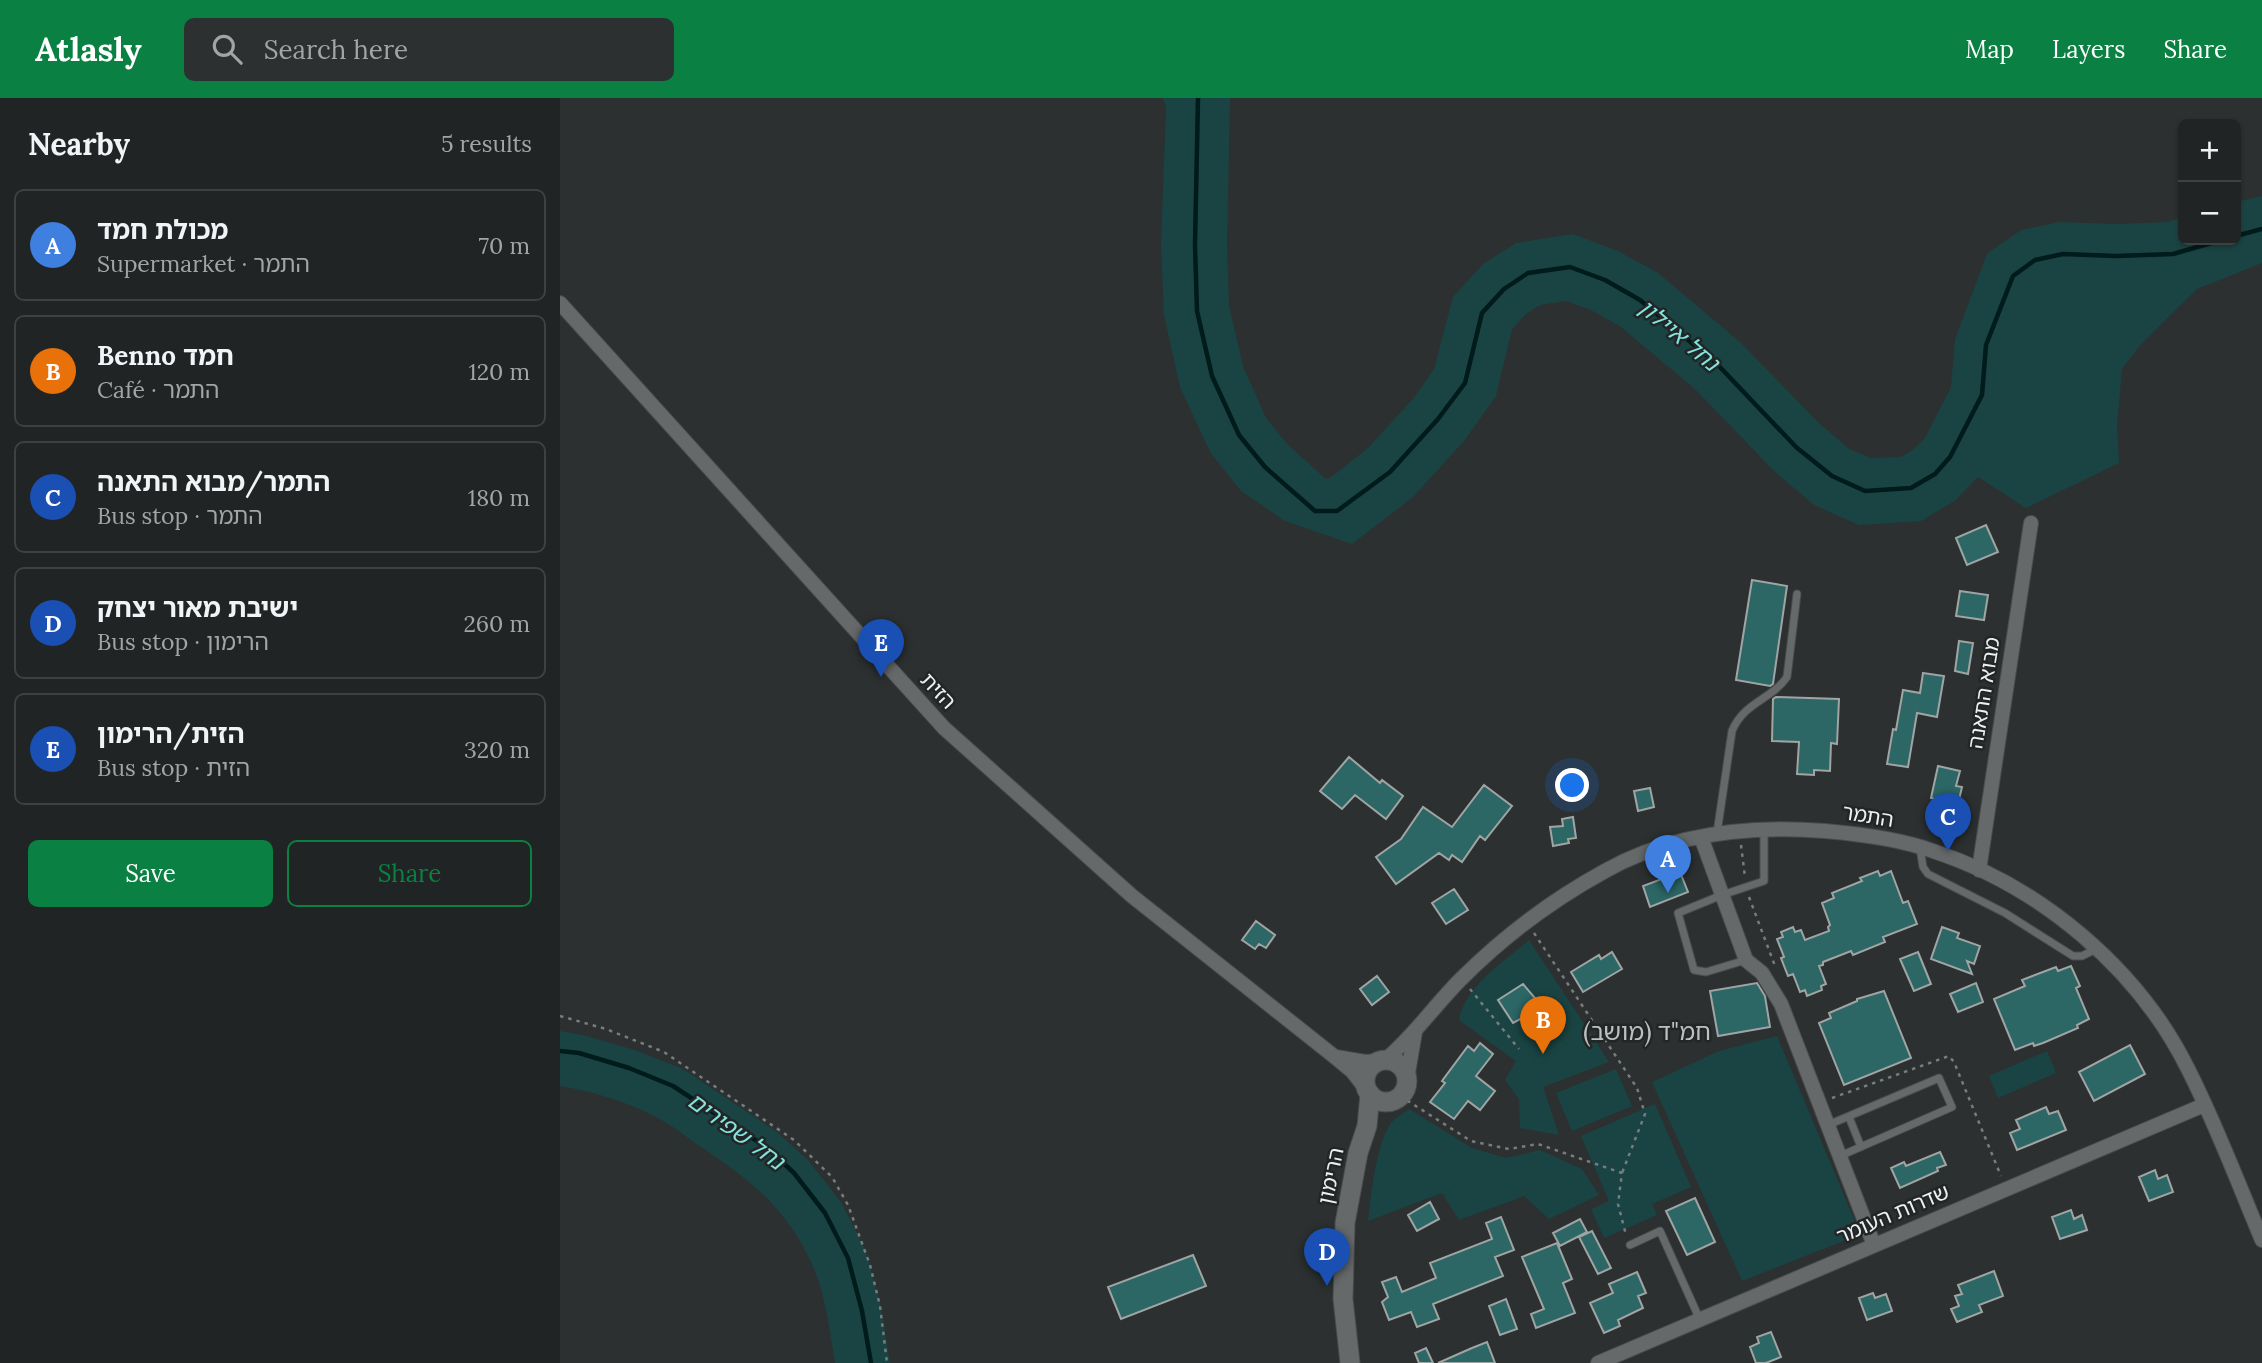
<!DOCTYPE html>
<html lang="en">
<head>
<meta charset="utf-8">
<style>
  :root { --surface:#212424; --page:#2d3031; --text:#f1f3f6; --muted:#a2a4a6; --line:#3e4141; --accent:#0b8043 }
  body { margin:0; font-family:Lora,"Noto Sans Hebrew",serif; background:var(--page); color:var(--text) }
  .controls { position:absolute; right:21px; top:21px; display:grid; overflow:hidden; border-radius:10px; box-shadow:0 2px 5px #0004 }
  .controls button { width:63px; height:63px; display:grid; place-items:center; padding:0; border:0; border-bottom:2px solid var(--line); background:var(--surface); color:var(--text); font:35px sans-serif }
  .you { position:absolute; left:1013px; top:688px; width:24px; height:24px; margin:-18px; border:5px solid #fff; border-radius:50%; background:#1a73e8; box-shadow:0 0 0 10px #1a73e833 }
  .badge { display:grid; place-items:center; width:46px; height:46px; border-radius:50%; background:var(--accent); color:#fff; font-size:23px; font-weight:700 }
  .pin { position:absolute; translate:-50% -58px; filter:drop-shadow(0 2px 4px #0008) }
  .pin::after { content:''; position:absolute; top:37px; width:24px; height:21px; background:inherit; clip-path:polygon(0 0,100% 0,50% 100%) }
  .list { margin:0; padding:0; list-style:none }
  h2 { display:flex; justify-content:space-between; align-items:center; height:91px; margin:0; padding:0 28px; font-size:30px }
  h2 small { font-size:23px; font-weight:400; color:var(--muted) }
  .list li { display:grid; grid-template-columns:46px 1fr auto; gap:21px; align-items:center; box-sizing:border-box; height:112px; margin:0 14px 14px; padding:0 14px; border:2px solid var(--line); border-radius:10px }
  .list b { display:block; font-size:26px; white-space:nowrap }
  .list p { margin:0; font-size:23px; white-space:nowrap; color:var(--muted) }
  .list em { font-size:23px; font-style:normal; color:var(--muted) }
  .actions { display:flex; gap:14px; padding:21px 28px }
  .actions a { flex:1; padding:16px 0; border:2px solid var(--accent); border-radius:10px; text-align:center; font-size:24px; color:var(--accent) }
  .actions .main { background:var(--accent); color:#fff }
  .icon { flex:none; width:38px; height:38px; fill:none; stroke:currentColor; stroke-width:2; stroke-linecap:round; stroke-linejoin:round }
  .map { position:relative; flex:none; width:1702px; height:1265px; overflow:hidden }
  header { display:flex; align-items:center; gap:42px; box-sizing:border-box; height:98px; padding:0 35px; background:var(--accent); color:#fff }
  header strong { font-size:33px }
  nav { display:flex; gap:38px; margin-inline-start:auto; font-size:24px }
  .search { width:490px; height:63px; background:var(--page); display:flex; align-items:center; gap:18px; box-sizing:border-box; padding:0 24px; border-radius:10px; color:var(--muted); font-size:26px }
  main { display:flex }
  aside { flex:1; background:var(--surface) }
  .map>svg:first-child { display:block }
  .green { fill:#1a4443 }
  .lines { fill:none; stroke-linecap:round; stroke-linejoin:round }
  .stream { stroke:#001b1b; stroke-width:4.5 }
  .building { fill:#2c6765; stroke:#a0a5a4; stroke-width:2 }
  .lane-casing { stroke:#494c4c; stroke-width:9 }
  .street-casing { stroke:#494c4c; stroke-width:16 }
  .secondary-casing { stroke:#494c4c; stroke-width:21 }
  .path { stroke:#787c7c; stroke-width:2.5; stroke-dasharray:3.5 5; stroke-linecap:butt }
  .lane { stroke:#656969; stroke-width:7 }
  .street { stroke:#656969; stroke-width:14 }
  .secondary { stroke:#656969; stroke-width:19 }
  .labels { text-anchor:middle; stroke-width:5; stroke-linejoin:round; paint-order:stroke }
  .street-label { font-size:21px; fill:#eef0f0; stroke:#232626 }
  .water-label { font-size:23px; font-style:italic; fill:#83e3df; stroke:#232626 }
  .quarter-label { font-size:24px; fill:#bcc1c0; stroke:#232626 }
</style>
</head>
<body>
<header>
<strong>Atlasly</strong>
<div class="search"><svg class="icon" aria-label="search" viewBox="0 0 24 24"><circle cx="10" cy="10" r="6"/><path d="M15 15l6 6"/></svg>Search here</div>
<nav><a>Map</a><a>Layers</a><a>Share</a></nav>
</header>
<main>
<aside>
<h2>Nearby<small>5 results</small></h2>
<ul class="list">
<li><span class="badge" style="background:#3f7fe0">A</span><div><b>מכולת חמד</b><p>Supermarket · התמר</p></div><em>70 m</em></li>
<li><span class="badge" style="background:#e8710a">B</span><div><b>Benno חמד</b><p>Café · התמר</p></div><em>120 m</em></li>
<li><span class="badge" style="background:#1a4fb4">C</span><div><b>התמר/מבוא התאנה</b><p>Bus stop · התמר</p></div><em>180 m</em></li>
<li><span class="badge" style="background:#1a4fb4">D</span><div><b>ישיבת מאור יצחק</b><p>Bus stop · הרימון</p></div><em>260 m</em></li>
<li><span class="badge" style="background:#1a4fb4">E</span><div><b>הזית/הרימון</b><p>Bus stop · הזית</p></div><em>320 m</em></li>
</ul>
<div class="actions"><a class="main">Save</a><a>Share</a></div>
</aside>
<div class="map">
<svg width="1702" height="1265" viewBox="0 0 1702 1265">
  <rect width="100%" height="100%" fill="#2c3030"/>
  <path class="green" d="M603,0H670L667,147L669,208L683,268L706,320L728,347L766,381L770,380L808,350L853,301L874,271L893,199L923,166L956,145L1013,136L1058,153L1098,175L1180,244L1259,325L1289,351L1311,360L1341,359L1354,351L1365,340L1391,289L1395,241L1427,156L1461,132L1500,124L1556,126L1608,124L1623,119V142H1676V104L1702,98V165L1637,191L1581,246L1562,271L1557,327L1559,365L1466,410L1418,379L1396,402L1361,423L1299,427L1254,407L1214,373L1135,291L1061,229L1031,212L1006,203L980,207L966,216L952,231L936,298L904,343L853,399L792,446L725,423L681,393L650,354L620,289L604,217L601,147L606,10Z
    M969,842L1049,964L983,989L999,1037L960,1030L959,1001L945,982L956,963L899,922C905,888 944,864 969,842Z
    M0,933L23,937L75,952L123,971L217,1034L248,1062L281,1104L306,1153L321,1209L330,1265H275C270,1234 266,1200 254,1171C230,1113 191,1082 141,1049C126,1039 112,1027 96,1019C67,1004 32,993 0,988Z
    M1217,938L1294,1121L1293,1133L1288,1141L1182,1183L1092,984L1159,953Z
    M1487,953L1496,975L1438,1000L1429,978Z
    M1056,971L1072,1008L1012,1033L996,995Z
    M1095,1006L1131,1089L1092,1106L1097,1117L1044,1140L1031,1111L1049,1103L1021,1038Z
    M849,1011L912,1050L946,1060L980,1052L1022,1071L1039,1097L989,1121L964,1098L899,1122L882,1095L808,1123C811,1097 816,1046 831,1025C835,1020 844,1015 849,1011Z"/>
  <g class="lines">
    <path class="stream" d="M638,0L635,147L637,213L652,278L679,337L705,369L755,413H777L830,374L878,321L905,285L922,215L944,191L968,175L1010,169L1045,182L1080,202L1158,267L1236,349L1272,378L1305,393L1351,390L1375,376L1390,359L1422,297L1426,247L1453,178L1475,162L1503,156L1556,158L1613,156L1662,142
      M1676,138L1702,131
      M0,953L19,955L69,970L113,988L206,1049L234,1075L265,1115L288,1160L302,1213L311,1265"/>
  </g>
  <path class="building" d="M1426,427L1438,454L1407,467L1396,440Z
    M1192,482L1227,488L1213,586L1210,588L1176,582Z
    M1400,493L1428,497L1424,522L1396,518Z
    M1399,543L1413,545L1408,576L1395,573Z
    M1363,575L1384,578L1377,619L1357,615L1348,669L1327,666L1333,631L1336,632L1343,592L1360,595Z
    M1216,599L1279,601L1277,646L1271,645L1270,673L1254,672V677L1237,676L1239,644L1212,643L1213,601Z
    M789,659L820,685L822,682L843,698L826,721L795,697L782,711L760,693Z
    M1378,668L1400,673L1396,688L1402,689L1398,706L1371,700Z
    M924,687L952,708L925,742L920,738L902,764L892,757L889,762L879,755L836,786L816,759L841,741L863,709L892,729Z
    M1090,690L1094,709L1078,713L1074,693Z
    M1013,719L1016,740L1008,741L1009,745L993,748L990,729L1003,728L1002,721Z
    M1318,773L1320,778L1331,773L1343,805L1348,803L1357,826L1323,839L1325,844L1293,857L1291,853L1263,864V867L1259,868L1266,886L1261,888L1262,892L1247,898L1245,892L1240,894L1233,876L1228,878L1221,860L1224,859L1217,841L1223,839L1221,834L1233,829L1235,834L1241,832L1245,842L1269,833L1268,829L1270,827L1262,805L1274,800L1272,795L1302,783L1300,780Z
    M1120,774L1128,794L1090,809L1083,788Z
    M894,791L908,812L886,826L872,805Z
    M696,823L715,837L706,850L699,846L695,851L682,842Z
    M1382,829L1399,835L1397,840L1420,848L1414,866L1407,863L1412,876L1371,861Z
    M1052,854L1062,871L1023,894L1011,874L1039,857L1041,861Z
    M1358,854L1371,886L1354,893L1340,861Z
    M1511,868L1520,888L1516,890L1529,921L1517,927L1518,930L1483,945L1474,948L1473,945L1455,952L1434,901L1465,888L1462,882L1496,869L1498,873Z
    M817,878L829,894L812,907L800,891Z
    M1197,885L1205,898L1210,929L1158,938L1150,893Z
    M1416,885L1423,904L1398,914L1390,896Z
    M963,886L992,920L976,931L966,918L953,925L938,902Z
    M1324,893L1351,960L1284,987L1259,925L1271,920L1269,915L1297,903V901Z
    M920,945L933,956L916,978L935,993L920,1012L908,1003L894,1021L870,1004L885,985L882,983L908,948L914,953Z
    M1570,947L1585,976L1534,1003L1519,974Z
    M1486,1009L1489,1016L1498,1013L1506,1032L1457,1052L1450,1035L1460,1031L1456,1022Z
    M1380,1054L1386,1067L1377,1070L1378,1073L1340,1090L1331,1070L1344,1064L1346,1068Z
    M1595,1072L1598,1081L1607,1077L1613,1094L1589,1103L1579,1079Z
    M1135,1100L1155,1144L1127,1157L1106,1113Z
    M870,1104L879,1121L857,1133L848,1117Z
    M1511,1112L1514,1121L1522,1117L1527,1132L1500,1141L1492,1119Z
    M941,1119L954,1152L935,1159L943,1178L873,1206L879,1221L857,1229L851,1214L829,1222L822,1204L828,1199L822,1184L836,1179L842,1194L876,1180L870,1165L932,1141L926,1125Z
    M1020,1121L1027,1134L1000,1148L993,1135Z
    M1032,1133L1051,1170L1038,1176L1019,1139Z
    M997,1145L1012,1181L1003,1185L1015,1215L976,1230L971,1216L984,1211L962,1159Z
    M633,1157L646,1188L561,1221L548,1189Z
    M1434,1173L1443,1198L1419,1207L1422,1214L1397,1224L1391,1211L1399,1208L1395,1198L1402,1196L1398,1187Z
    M1077,1174L1086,1195L1078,1198L1083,1210L1058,1222L1060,1228L1044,1235L1030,1205L1053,1195L1049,1186Z
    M1313,1195L1315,1200L1326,1196L1332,1213L1307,1222L1299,1200Z
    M946,1201L957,1231L940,1237L929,1208Z
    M1211,1234L1221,1259L1206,1265H1196L1190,1249L1199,1245L1197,1239Z
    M927,1244L935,1265H878L912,1250Z
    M866,1250L873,1265H859L855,1255Z"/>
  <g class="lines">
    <g class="lane-casing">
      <path id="lane" d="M1157,735L1172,633C1184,604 1211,602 1227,579L1237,496
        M1360,750L1363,769L1368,776L1445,815L1513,858H1522L1536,851
        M1186,862L1146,874L1134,872L1118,815L1162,797L1204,783V732
        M1289,1019L1301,1049
        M1268,1027L1379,980L1392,1009L1280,1058
        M1070,1147L1100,1133L1140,1222"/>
    </g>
    <g class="street-casing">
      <path id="street" d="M0,205L384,630L572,798L775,959L792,973L806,991
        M1141,739L1186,862L1202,875L1221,906L1314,1147
        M1419,772L1471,425
        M776,959L805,964L818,963
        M825,962C854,938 874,908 901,881C943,839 992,802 1045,773C1112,735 1189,727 1265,733C1300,736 1340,741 1373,753C1480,788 1578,870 1628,971C1656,1026 1678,1085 1702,1142
        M847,981L855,934
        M1038,1265L1644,1007"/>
    </g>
    <g class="secondary-casing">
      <path id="secondary" d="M805 983a21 21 0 1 1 42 0a21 21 0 1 1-42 0Z
        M790,1265L783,1201L785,1125L798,1055L807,1028L810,996"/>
    </g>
    <path class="path" d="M1181,747L1185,779
      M1189,799L1215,868
      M974,835L1077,990L1085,1016L1062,1075
      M910,891L959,951
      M0,918L46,931L104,954L234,1042L272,1079L288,1107L310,1167L320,1208L327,1265
      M840,998L911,1043L949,1051L978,1046L1062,1075L1058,1106L1066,1137
      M1272,1000L1389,958L1394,964L1441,1078"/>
    <use href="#lane" class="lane"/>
    <use href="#street" class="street"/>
    <use href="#secondary" class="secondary"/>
  </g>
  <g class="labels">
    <g class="street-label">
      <text transform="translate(378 593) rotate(47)" y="7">הזית</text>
      <text transform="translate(1424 595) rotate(-81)" y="7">מבוא התאנה</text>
      <text transform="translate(1308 718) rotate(9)" y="7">התמר</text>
      <text transform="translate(771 1078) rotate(-78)" y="7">הרימון</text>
      <text transform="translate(1333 1116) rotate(-23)" y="7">שדרות העומר</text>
    </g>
    <g class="water-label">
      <text transform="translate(1119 237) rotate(40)" y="8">נחל איילון</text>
      <text transform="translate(176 1033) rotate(36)" y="8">נחל שפירים</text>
    </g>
    <g class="quarter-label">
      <text x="1087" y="942">חמ"ד (מושב)</text>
    </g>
  </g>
</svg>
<div class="controls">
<button>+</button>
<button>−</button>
</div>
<div class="you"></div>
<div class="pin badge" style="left:1108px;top:795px;background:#3f7fe0">A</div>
<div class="pin badge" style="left:983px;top:956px;background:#e8710a">B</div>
<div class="pin badge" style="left:1388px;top:753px;background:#1a4fb4">C</div>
<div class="pin badge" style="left:767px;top:1188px;background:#1a4fb4">D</div>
<div class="pin badge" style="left:321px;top:579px;background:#1a4fb4">E</div>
</div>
</main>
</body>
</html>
